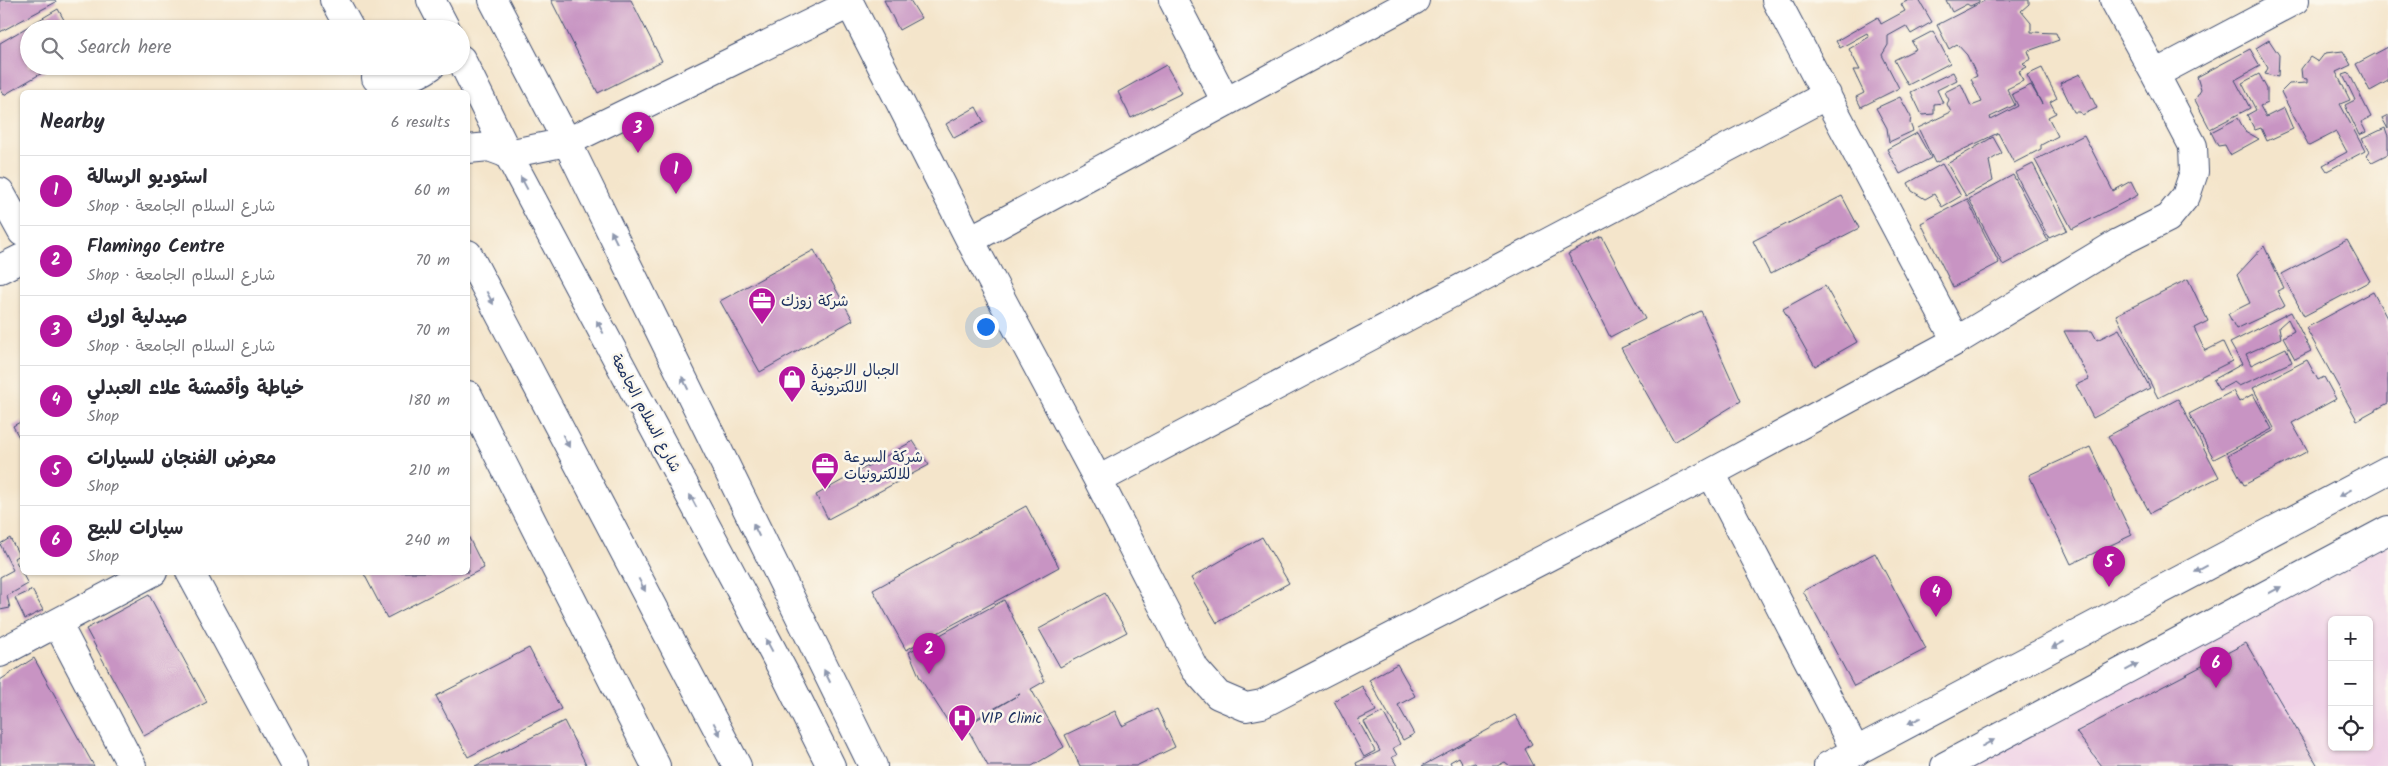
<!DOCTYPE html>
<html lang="en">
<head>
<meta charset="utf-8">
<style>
  :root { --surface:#fff; --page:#f2f2f3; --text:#2b2b33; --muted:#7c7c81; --line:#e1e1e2; --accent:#b5179e }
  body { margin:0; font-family:Kalam,"Playpen Sans Arabic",sans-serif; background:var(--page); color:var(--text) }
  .controls { position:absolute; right:15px; bottom:15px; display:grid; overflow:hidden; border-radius:8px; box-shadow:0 1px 4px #0004 }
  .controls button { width:45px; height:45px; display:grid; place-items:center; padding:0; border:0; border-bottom:1px solid var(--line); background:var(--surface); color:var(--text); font:25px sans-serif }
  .you { position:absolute; left:985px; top:326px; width:18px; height:18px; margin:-12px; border:4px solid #fff; border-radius:50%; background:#1a73e8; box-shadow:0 0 0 8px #1a73e833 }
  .badge { display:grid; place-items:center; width:32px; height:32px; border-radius:50%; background:var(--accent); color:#fff; font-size:16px; font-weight:700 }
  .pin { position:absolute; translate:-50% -41px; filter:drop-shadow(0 1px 2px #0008) }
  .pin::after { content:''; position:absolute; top:26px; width:18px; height:15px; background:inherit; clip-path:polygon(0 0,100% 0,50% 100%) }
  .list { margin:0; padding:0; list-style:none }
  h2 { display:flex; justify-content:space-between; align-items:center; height:65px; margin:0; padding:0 20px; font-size:21px }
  h2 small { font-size:16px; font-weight:400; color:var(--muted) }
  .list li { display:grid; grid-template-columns:32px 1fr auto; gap:15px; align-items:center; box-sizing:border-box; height:70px; padding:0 20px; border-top:1px solid var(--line) }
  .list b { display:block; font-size:19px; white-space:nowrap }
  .list p { margin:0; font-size:16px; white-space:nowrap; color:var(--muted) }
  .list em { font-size:16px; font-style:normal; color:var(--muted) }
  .icon { flex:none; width:28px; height:28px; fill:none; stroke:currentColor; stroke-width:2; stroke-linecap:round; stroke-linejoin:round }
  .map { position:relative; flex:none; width:2388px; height:766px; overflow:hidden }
  .search { position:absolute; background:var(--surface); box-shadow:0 1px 4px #0004; left:20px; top:20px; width:450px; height:55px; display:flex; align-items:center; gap:12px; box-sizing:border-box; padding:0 18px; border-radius:28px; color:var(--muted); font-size:19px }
  .panel { position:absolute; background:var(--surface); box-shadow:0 1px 4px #0004; left:20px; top:90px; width:450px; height:485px; border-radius:8px }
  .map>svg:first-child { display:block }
  .built { fill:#efd0e6; fill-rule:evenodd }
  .building { fill:#c894c3 }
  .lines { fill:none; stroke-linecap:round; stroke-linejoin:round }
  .street-casing { stroke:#3c4a6e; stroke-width:30 }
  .secondary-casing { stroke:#3c4a6e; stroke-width:30 }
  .street { stroke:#fff; stroke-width:28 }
  .secondary { stroke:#fff; stroke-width:28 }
  .oneway { fill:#8d97ae }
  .labels { text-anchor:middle; stroke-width:5; stroke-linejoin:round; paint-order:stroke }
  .poi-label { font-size:15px; fill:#1b2f5e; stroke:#fbf7ec; text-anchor:start }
  .street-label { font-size:15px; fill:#1b2f5e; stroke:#fbf7ec }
</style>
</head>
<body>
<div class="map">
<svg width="2388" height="766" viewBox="0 0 2388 766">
  <rect width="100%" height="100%" fill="#fbf7ec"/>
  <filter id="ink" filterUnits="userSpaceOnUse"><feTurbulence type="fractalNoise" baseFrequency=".02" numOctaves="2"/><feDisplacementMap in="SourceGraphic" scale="10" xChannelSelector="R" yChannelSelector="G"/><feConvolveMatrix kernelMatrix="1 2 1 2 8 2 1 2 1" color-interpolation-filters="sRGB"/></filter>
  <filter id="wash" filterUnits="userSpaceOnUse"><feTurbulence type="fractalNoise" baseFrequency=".0096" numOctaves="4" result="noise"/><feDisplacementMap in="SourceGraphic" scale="20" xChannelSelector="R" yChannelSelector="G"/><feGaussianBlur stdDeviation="1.12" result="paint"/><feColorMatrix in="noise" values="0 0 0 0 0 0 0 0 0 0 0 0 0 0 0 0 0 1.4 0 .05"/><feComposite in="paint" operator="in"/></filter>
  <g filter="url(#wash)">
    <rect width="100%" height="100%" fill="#f4e5cb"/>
    <path class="built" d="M2388,543V766H1958ZM2332,620H2369V747H2332Z"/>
    <g id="blocks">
      <path class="building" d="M0,0H55L56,2L0,32Z
        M551,0H631L662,61L598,93Z
        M884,0H910L921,18L899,30Z
        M1909,0H1919L1932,22L1911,34L1906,26L1888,36V45L1882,55L1899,88L1861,107L1856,97L1864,93L1853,70H1860L1849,49L1869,37L1867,33L1840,48L1836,41L1878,17L1881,24L1905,11L1901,4Z
        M1946,0H1979V2L1970,6L1967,4L1952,12Z
        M1986,0H2029V4L2021,11L2031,23V32L2056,33L2059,40L2028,51L2031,59L2023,63L2027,67L2019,71L2023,81L2007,89L2015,105L1990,117L1991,120L2018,106L2012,94L2031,85L2042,104L2027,75L2042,68L2057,98L2050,102L2056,113L2048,117L2058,136L2041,145V149L2014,163L1998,133L1935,163L1918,128L1951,112L1947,104L1949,100L1945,92L1961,84L1971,106L1982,102L1971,79L1977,76L1967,55L1957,44L1949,49L1937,25Z
        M58,9L69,29H29V66H54L4,95L0,88V43Z
        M1933,31L1950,63L1908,85L1894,60L1916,49L1912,42Z
        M2269,40L2279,55L2278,77L2265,74L2268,68L2256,48Z
        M2388,47V81L2370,91L2356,64Z
        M2250,49L2260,66L2235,80L2250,108L2210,129L2195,100L2201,90L2197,77Z
        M2343,51L2351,65L2336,72L2350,100L2340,104L2365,151L2327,171L2323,165L2347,152L2336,132L2309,146L2281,92L2289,84L2307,83V79L2302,78L2301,69L2310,57L2318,62L2325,53Z
        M1166,65L1182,93L1131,118L1118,92Z
        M1953,72L1957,80L1937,90L1943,103L1934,104V114L1922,115L1911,92Z
        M2349,73L2371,117L2361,122L2366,132L2359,135L2345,105L2355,100L2343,75Z
        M2080,74L2097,108L2082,115L2080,112H2074L2060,83Z
        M2259,74L2267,89V103L2260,106L2266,117L2284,108L2293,129L2267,141L2261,128L2255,130L2247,115L2256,110L2242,83Z
        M1900,97L1911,117L1910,123L1913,131L1889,142L1887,128L1876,108Z
        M976,107L984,122L954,138L946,124Z
        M2388,115V129L2382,118Z
        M2238,118L2245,131L2259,139L2230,155L2225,145L2218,146L2211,132Z
        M2385,128L2388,136V154L2372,162L2366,156L2369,152L2362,139Z
        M1917,133L1931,158L1900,174L1887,149Z
        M2084,135L2113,191L2131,181L2138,195L2072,229L2035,160Z
        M1993,137L2002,153L1989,161L1993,181L1966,196L1947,164Z
        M1942,164L1961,196L1942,207L1934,194L1925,199L1912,191L1908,183Z
        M2033,164L2067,230L2049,238L2015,173Z
        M2013,175L2048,241L2003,265L1969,199Z
        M1842,196L1859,228L1770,274L1753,241Z
        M1967,199L1999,263L1953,287L1921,223Z
        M1602,237L1645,319L1610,337L1568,254Z
        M2347,240L2370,281L2304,316L2282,274Z
        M2264,246L2284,288L2277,291L2285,306L2236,329L2228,314L2250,303L2237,275Z
        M814,250L853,320L760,372L720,301Z
        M2188,279L2208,321L2194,328L2205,351L2223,342L2232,361L2158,398L2116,315Z
        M1825,286L1857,342L1815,366L1783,309Z
        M2373,292L2388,320V403L2357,420L2306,328Z
        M1701,311L1741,401L1674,442L1621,348Z
        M2291,312L2311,351L2295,359L2283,337L2294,331L2288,319L2279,327L2281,338L2246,354L2251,365L2286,348L2292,362L2239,386L2234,382L2219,390L2213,380L2242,364L2230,343Z
        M2119,329L2150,388L2093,418L2076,385L2089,379L2064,331H2092L2097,340Z
        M2307,360L2318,380L2324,377L2336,399L2292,423L2308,451L2244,485L2228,455L2275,430L2253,388Z
        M2233,391L2239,402L2253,394L2272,429L2214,459L2189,414Z
        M2178,399L2219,477L2150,513L2108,436Z
        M22,421V443L13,426Z
        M913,441L929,465L828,519L816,495Z
        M2090,447L2132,535L2071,564L2029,475Z
        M1026,506L1059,567L906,650L873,590Z
        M468,536L484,568L387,618L363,572H468Z
        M1262,537L1289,583L1217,623L1191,578Z
        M10,538L19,555L14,558L28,584L7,596L10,608L0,610V577L13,570L0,544Z
        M1875,553L1926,649L1854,686L1803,591Z
        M32,590L43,610L25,619L15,598Z
        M1105,593L1127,632L1060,667L1039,629Z
        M149,595L207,702L144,736L86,629Z
        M1004,600L1045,681L1031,689L1064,747L1032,766H988L966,726L1020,694L954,731L920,678L909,652Z
        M2246,643L2318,766H2102L2076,732Z
        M529,648L561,709L468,757L436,696Z
        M34,658L94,766H0V680Z
        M1397,664L1415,696L1398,705L1414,734L1403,740L1369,680Z
        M1362,686L1376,711L1358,720L1375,751L1364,757L1334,701Z
        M1157,709L1175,747L1136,766H1080L1065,735L1115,711L1122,726Z
        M1383,712L1400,744L1393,748L1397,755L1392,757L1397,766H1357L1356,763L1380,751L1364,722Z
        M1515,715L1532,744L1525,749L1534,766H1510L1505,762L1497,766H1477L1475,763L1464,766L1459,757L1450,762L1452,766H1422Z
        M564,721L587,766H475Z"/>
    </g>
  </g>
  <g filter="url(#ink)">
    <use href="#blocks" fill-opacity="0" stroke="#3c4a6e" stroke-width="1"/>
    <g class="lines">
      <g class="street-casing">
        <path id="street" d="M848,0L970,240L1098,480L1195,669L1218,695L1246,707L1262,704L1711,473L1956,341L2118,243L2168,218L2186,196L2194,172L2193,146L2155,74L2295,0
          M1173,0L1226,102
          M1776,0L1956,341
          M2114,0L2155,74
          M567,142L850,4
          M0,192L22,232
          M970,240L1415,0
          M0,269L22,258
          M1711,473L1856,752
          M1098,480L1827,95
          M190,572L295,766
          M57,623L132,766
          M0,653L153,572"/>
      </g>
      <g class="secondary-casing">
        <path id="secondary" d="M334,0L350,29
          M431,0L446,29
          M493,0L567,142L873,766
          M461,59L508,154L787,678L831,766
          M376,78C397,81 413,79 431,66
          M468,149L489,147L508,154L567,142
          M468,254L737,766
          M468,395L656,766
          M1828,766L2388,470
          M1945,766L2388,530"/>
      </g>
      <use href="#street" class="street"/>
      <use href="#secondary" class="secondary"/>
    </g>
    <defs><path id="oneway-solid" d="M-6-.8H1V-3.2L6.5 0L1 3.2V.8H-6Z" transform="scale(1.25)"/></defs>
    <g class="oneway">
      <use href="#oneway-solid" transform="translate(524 183) rotate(-118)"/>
      <use href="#oneway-solid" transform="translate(614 237) rotate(-116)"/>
      <use href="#oneway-solid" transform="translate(490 298) rotate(62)"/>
      <use href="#oneway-solid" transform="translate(600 327) rotate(-118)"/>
      <use href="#oneway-solid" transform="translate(685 383) rotate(-116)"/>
      <use href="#oneway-solid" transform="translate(566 441) rotate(62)"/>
      <use href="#oneway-solid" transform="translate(2345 493) rotate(152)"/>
      <use href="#oneway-solid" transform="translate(693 501) rotate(-118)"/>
      <use href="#oneway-solid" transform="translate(756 530) rotate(-116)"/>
      <use href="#oneway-solid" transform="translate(2201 569) rotate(152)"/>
      <use href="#oneway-solid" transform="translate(642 585) rotate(62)"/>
      <use href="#oneway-solid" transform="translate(2275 590) rotate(-28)"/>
      <use href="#oneway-solid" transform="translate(769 645) rotate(-118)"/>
      <use href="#oneway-solid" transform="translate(2058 645) rotate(152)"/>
      <use href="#oneway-solid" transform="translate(2132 667) rotate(-28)"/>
      <use href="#oneway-solid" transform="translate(827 676) rotate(-116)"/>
      <use href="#oneway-solid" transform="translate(1914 721) rotate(152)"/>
      <use href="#oneway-solid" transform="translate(717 729) rotate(62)"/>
      <use href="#oneway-solid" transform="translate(1988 743) rotate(-28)"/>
    </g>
  </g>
  <defs>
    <g id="office-pin" transform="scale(1.4375)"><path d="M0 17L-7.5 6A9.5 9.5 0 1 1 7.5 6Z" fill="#b5179e" stroke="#fbf7ec"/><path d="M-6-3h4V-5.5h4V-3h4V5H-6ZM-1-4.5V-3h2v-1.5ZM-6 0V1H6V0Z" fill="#fff"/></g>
    <g id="shop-pin" transform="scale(1.4375)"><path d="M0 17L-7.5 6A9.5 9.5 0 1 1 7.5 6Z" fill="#b5179e" stroke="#fbf7ec"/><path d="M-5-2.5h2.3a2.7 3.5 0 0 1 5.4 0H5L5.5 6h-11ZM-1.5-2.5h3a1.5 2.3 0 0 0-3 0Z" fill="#fff"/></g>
    <g id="hospital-pin" transform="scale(1.4375)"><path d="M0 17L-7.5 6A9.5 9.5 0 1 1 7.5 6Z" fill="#b5179e" stroke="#fbf7ec"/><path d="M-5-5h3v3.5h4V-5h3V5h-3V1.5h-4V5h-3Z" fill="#fff"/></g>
  </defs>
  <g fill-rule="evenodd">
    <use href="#office-pin" x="762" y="301"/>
    <use href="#shop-pin" x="792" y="379"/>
    <use href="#office-pin" x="825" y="466"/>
    <use href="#hospital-pin" x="962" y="718"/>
  </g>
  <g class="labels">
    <g class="poi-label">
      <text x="781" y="306">شركة زوزك</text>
      <text x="811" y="375">الجبال الاجهزة<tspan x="811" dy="17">الالكترونية</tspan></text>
      <text x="844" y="462">شركة السرعة<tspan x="844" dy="17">للالكترونيات</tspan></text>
      <text x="981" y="723">VIP Clinic</text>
    </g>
    <g class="street-label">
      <text transform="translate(646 413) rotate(62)" y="5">شارع السلام الجامعة</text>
    </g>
  </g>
</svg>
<div class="controls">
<button>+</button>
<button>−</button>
<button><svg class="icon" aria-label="locate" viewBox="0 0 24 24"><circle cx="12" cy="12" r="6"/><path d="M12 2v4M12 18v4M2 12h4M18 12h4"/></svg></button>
</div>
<div class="you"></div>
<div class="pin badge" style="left:676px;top:194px">1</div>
<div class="pin badge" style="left:929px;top:674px">2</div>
<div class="pin badge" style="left:638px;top:153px">3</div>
<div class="pin badge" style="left:1936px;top:617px">4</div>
<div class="pin badge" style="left:2109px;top:587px">5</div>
<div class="pin badge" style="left:2216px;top:688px">6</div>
<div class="search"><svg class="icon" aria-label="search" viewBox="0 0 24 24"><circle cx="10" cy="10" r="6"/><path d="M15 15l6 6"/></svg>Search here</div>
<section class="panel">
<h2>Nearby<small>6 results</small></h2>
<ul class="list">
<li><span class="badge">1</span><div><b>استوديو الرسالة</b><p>Shop · شارع السلام الجامعة</p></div><em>60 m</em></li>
<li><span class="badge">2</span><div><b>Flamingo Centre</b><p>Shop · شارع السلام الجامعة</p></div><em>70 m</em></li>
<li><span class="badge">3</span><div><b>صيدلية اورك</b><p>Shop · شارع السلام الجامعة</p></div><em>70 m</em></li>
<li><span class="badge">4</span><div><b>خياطة وأقمشة علاء العبدلي</b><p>Shop</p></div><em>180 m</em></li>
<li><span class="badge">5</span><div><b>معرض الفنجان للسيارات</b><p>Shop</p></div><em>210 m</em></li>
<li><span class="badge">6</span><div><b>سيارات للبيع</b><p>Shop</p></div><em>240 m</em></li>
</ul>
</section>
</div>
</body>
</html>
